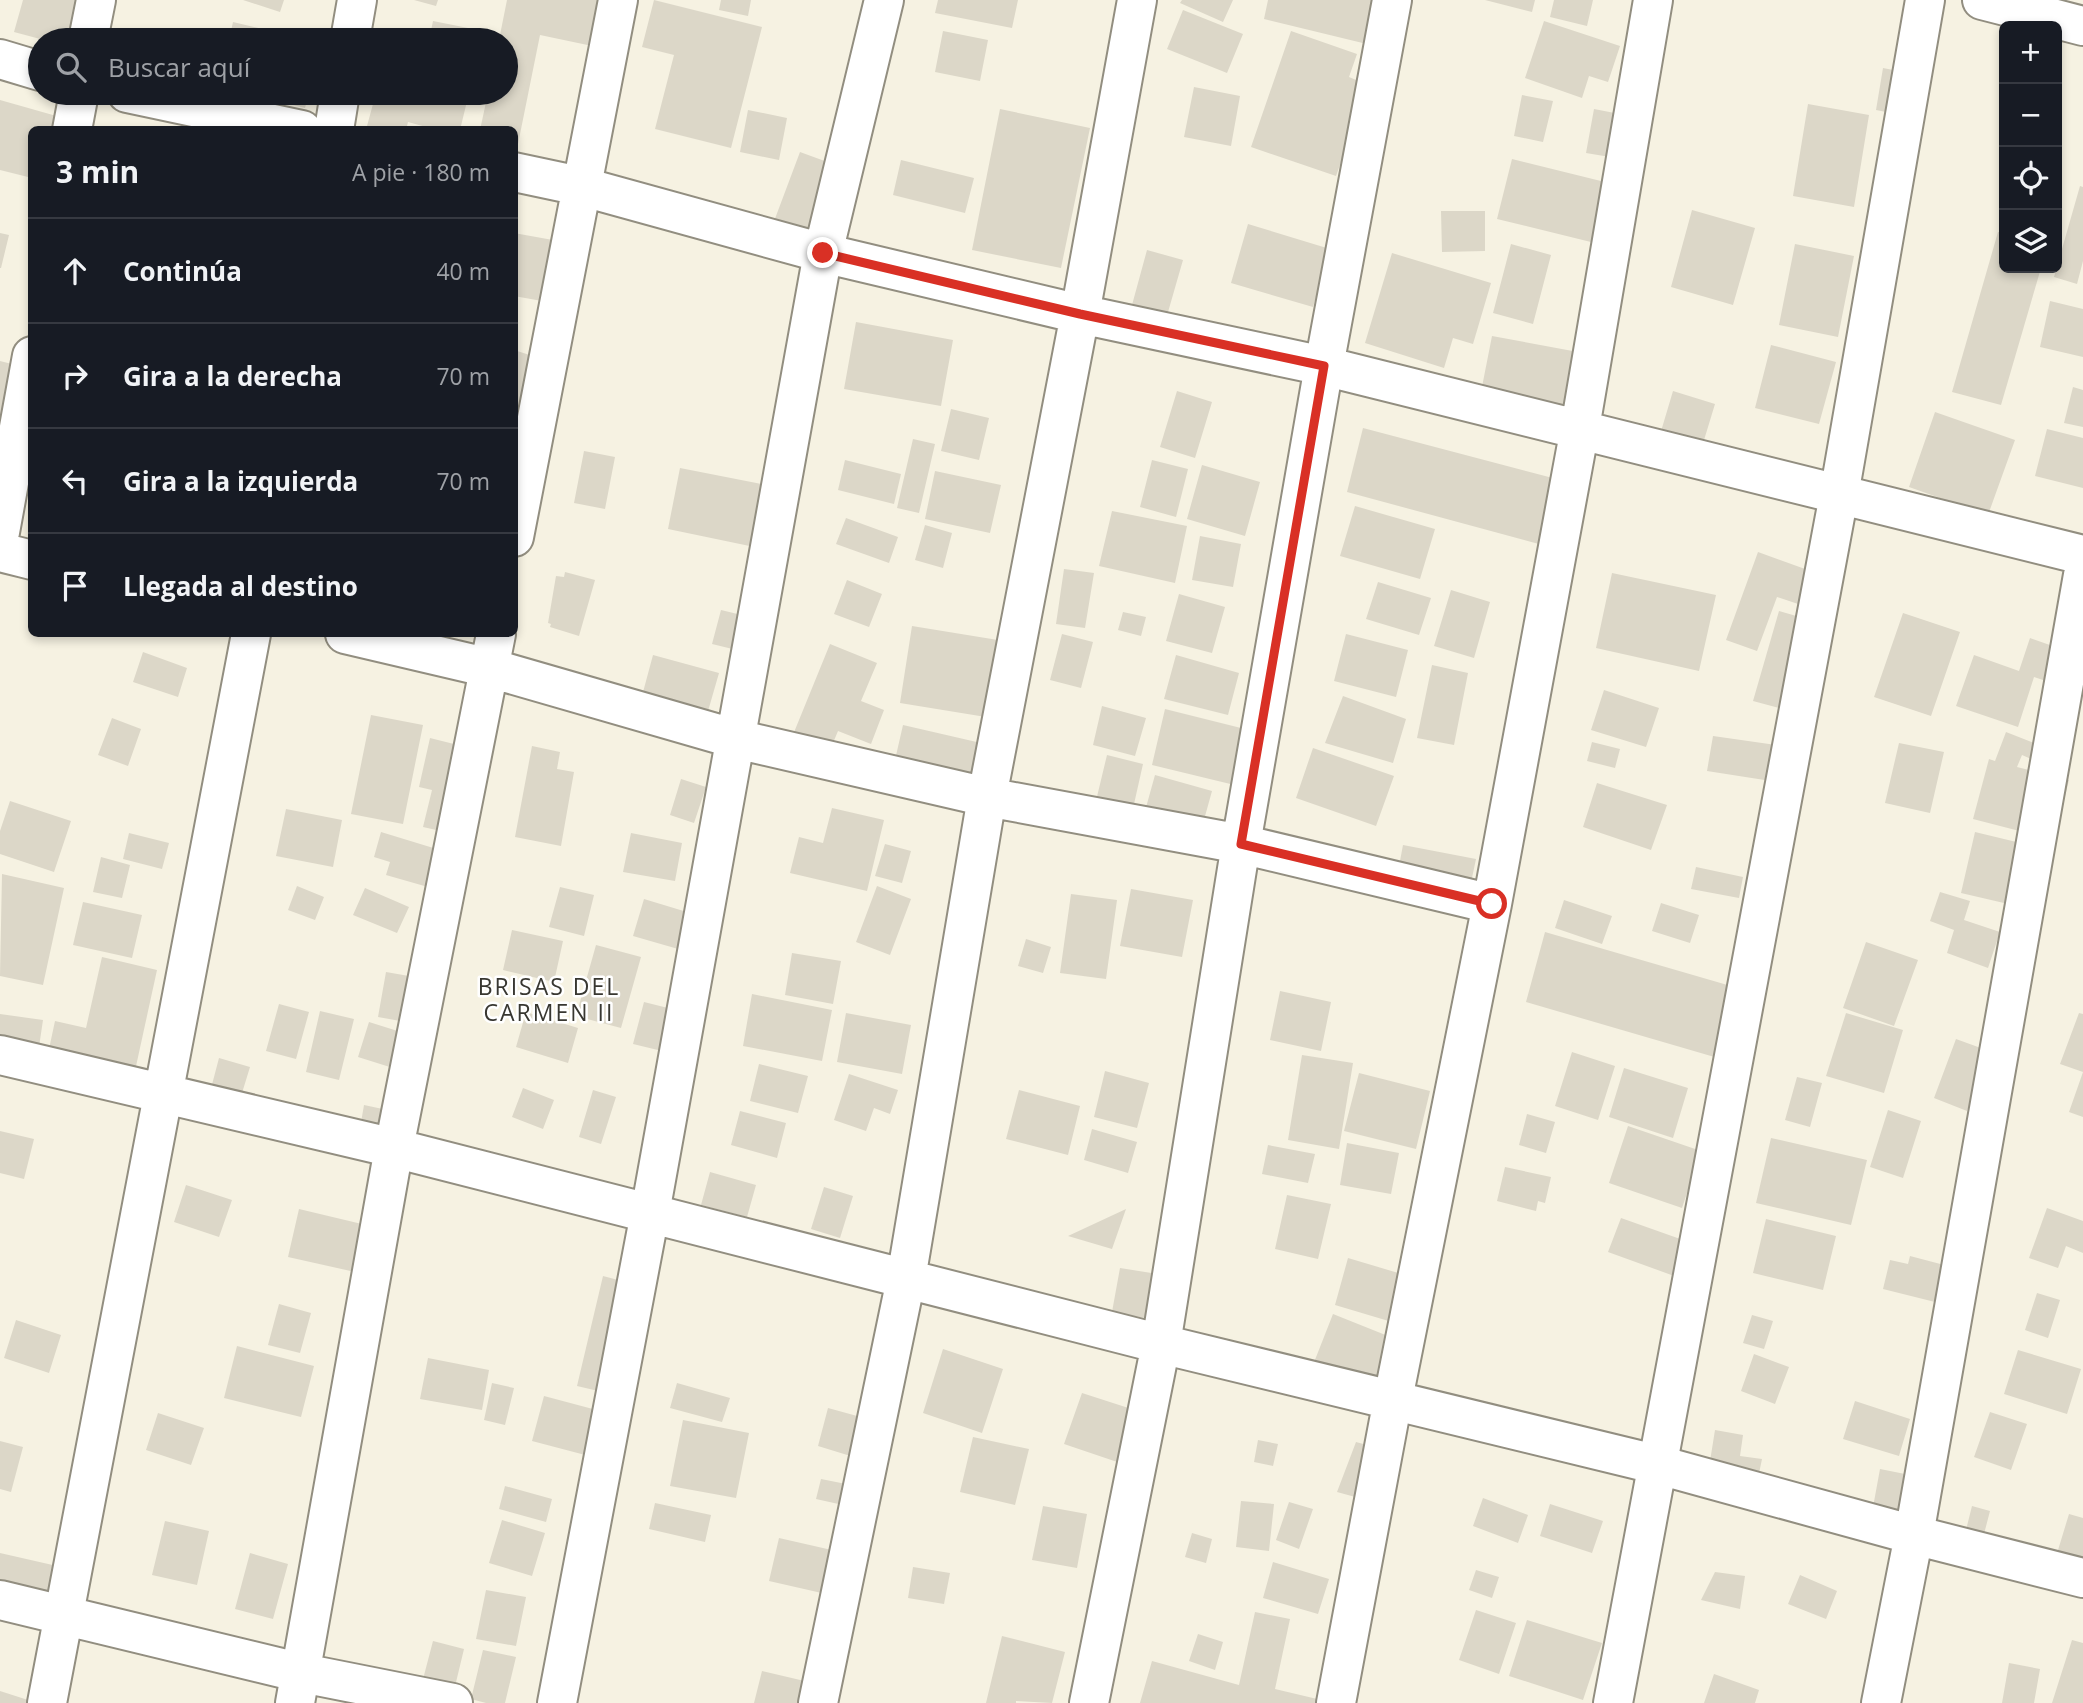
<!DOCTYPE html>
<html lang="es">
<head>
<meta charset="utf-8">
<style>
  :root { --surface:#171b24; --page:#20242c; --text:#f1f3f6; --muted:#9ea1a6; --line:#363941 }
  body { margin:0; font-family:"Open Sans",sans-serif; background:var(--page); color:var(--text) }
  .controls { position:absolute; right:21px; top:21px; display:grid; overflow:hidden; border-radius:10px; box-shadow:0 4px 10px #0003 }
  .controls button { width:63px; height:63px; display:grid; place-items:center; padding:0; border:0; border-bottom:2px solid var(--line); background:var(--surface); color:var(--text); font:35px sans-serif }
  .stop { position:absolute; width:21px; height:21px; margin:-16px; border:5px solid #d93025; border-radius:50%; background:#fff }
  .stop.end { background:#d93025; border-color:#fff; box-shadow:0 2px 7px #0008 }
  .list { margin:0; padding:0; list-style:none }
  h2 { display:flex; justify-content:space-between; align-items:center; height:91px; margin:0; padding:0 28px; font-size:30px }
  h2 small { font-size:23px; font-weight:400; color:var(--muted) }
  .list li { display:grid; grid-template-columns:46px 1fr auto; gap:21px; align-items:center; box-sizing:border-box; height:105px; padding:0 28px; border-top:2px solid var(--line) }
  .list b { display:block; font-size:26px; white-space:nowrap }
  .list em { font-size:23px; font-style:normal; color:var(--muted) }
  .icon { flex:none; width:38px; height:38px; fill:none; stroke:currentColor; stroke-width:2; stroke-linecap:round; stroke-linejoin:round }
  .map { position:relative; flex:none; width:2083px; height:1703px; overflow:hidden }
  .search { position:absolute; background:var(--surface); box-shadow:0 4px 10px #0003; left:28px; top:28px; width:490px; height:77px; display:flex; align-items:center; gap:18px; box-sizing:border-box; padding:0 24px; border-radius:38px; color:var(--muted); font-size:26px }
  .panel { position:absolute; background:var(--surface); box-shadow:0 4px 10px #0003; left:28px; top:126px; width:490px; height:511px; border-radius:10px }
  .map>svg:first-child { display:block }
  .building { fill:#dcd7c8 }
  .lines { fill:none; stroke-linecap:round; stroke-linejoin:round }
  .minor-casing { stroke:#928e80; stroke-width:42 }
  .minor { stroke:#fff; stroke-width:38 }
  .route { stroke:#d93025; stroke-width:9 }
  .labels { text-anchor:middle; stroke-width:5; stroke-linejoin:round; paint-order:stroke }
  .neighbourhood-label { font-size:23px; letter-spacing:2px; fill:#383731; stroke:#fff }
</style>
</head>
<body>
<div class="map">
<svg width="2083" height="1703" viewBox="0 0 2083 1703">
  <rect width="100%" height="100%" fill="#f6f2e2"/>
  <path class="building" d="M23,0H83L71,40H44L14,32Z
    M243,0H284L280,12Z
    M414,0H438L436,6Z
    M507,0H607L597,47L540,35L516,154L514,130H480L488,93H506V40H499Z
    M654,0L762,27L731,148L655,129L674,55L642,47Z
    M721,0H751L748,16L719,10Z
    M938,0H1018L1012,28L935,13Z
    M1182,0H1233L1223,22L1180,3Z
    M1268,0H1386L1375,46L1264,19Z
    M1485,0H1535L1532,12Z
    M1554,0H1593L1587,26L1550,17Z
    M1183,10L1243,34L1227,73L1167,49Z
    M433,21L473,29L471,40H429Z
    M1544,21L1620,46L1608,82L1589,76L1582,98L1525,78Z
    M233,22L267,30L265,40H229Z
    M943,31L988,40L980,81L935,72Z
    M1291,31L1357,54L1349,77L1368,85L1336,176L1251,147Z
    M1883,68L1929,77L1922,119L1876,110Z
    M1194,87L1240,96L1231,146L1184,137Z
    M267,93H309L305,108L265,98Z
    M376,93H469L460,130H437L408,122L406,130H379L367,126Z
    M1522,95L1553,101L1543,142L1514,136Z
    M0,100L67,119L65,130H32V178L0,170Z
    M1808,104L1869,115L1854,207L1793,196Z
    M1000,109L1090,128L1061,268L972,250Z
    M1594,109L1630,116L1622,159L1586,153Z
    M748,110L787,118L779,160L740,152Z
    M800,152L841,167L815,239L773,224Z
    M1512,159L1613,184L1599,244L1497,219Z
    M901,160L974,178L965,213L893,195Z
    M2080,186L2083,187V261L2077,284L2054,277Z
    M1692,210L1755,228L1733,305L1671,287Z
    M1441,211H1485V251L1442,252Z
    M1248,224L1330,249L1313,307L1231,283Z
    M1998,232L2004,233V268H2041L2001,405L1952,392Z
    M0,233L9,235L1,268H0Z
    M514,233L564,242L553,303L514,296Z
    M1511,244L1551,255L1533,324L1493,313Z
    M1795,244L1854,256L1838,337L1779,325Z
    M1147,250L1183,260L1164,326L1129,316Z
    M1392,253L1491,283L1473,344L1453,338L1444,368L1365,343Z
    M2050,301L2083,309V357L2040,347Z
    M856,322L953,340L941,406L844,389Z
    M1492,336L1578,352L1567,413L1480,397Z
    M1771,345L1836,362L1819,424L1755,408Z
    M514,350L536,357L518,410L514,409Z
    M0,361L20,366L6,419L0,418Z
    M2073,387L2083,390V427L2064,423Z
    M1177,391L1212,402L1195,458L1160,447Z
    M1673,391L1715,404L1701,450L1659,438Z
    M951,409L989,418L979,460L941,451Z
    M1935,412L2015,440L1988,515L1909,487Z
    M1363,428L1568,482L1550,547L1347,492Z
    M2047,429L2083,438V488L2035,476Z
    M913,439L935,444L919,513L897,508Z
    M584,451L615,457L605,509L574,503Z
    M845,460L901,474L894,504L838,490Z
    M1152,460L1188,469L1176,517L1140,507Z
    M1202,465L1260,482L1245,536L1187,519Z
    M680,468L787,489L774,551L668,529Z
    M935,471L1001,485L990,533L925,519Z
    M1355,506L1435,529L1420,579L1340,556Z
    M1112,511L1187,526L1175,583L1099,566Z
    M846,518L898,537L889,563L836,544Z
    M925,525L952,533L943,568L915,560Z
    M1200,536L1241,544L1233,587L1192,580Z
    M1758,552L1819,574L1807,607L1777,597L1757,651L1726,640Z
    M1064,569L1094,573L1085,628L1056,624Z
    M565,572L595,580L579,636L550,627L551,624L548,623L556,576L564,577Z
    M1612,573L1716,595L1699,671L1596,648Z
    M847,580L882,594L869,627L834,614Z
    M1378,582L1431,598L1419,635L1366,619Z
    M1451,590L1490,602L1474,658L1434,646Z
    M1179,594L1225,607L1212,653L1166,641Z
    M721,610L758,619L749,653L712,644Z
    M1779,611L1831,626L1805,715L1753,701Z
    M1123,612L1146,617L1141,636L1118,630Z
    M1903,613L1960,632L1931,716L1874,697Z
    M912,626L1004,641L992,718L900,703Z
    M1062,634L1093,642L1081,688L1050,680Z
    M1346,634L1408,650L1396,697L1334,681Z
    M2030,638L2067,651L2055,684L2034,677L2018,727L1956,706L1974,655L2019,671Z
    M830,644L877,663L861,701L884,710L871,744L838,731L825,762L788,747Z
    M143,652L187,668L178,697L133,682Z
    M653,655L719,673L704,725L639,707Z
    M1176,655L1239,673L1228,715L1164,699Z
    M1432,665L1468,673L1454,745L1417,738Z
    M1604,690L1659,708L1646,747L1591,730Z
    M1343,696L1406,719L1393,763L1325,743Z
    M1102,706L1146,718L1135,756L1093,745Z
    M1165,709L1265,734L1251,789L1152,765Z
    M371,715L423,725L403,824L351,814Z
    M112,718L141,729L128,766L98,755Z
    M903,725L994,746L982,794L892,773Z
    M2006,732L2042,746L2036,761L2022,755L2017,767L2069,780L2054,840L1973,819L1989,759L1995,761Z
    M1713,736L1776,745L1771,781L1707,771Z
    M430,738L474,749L454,834L423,827L432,790L419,787Z
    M1592,742L1620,749L1615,768L1587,761Z
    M1899,743L1944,752L1930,813L1885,803Z
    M532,746L560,752L557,769L574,772L561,846L515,837Z
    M1313,748L1394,776L1376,826L1296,798Z
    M1107,755L1143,764L1132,813L1095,805Z
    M1155,775L1212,791L1197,845L1140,829Z
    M681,779L706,787L694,823L670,815Z
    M1597,783L1667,805L1651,850L1583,827Z
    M10,801L71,821L54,872L0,854V831Z
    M832,808L884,820L867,891L790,873L799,837L823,843Z
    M286,809L342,820L333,867L276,856Z
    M381,832L453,854L442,891L386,875L390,862L374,857Z
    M1975,832L2053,851L2038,911L1961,893Z
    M129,833L169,843L162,869L123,859Z
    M631,833L682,843L675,881L623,872Z
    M885,844L911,851L902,883L875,876Z
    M1403,845L1476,859L1465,911L1393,898Z
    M101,857L130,865L122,898L93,892Z
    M1696,867L1743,877L1739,898L1691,889Z
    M2,874L64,888L43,985L0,976Z
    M297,886L324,897L315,920L288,910Z
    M877,886L911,899L890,955L856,942Z
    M560,887L594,895L584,936L549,927Z
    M365,888L409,907L397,933L353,915Z
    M1131,889L1193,900L1182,957L1120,946Z
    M1940,892L1970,901L1964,920L2000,932L1988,968L1947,953L1954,930L1930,921Z
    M1071,894L1117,900L1106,979L1060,973Z
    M644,899L710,919L699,955L633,936Z
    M1564,900L1612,916L1602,944L1555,928Z
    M83,902L142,915L132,958L73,945Z
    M1661,903L1699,915L1690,943L1652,931Z
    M512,930L563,941L554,982L503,970Z
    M1545,932L1755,993L1735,1063L1526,1002Z
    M1026,939L1051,947L1043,973L1018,966Z
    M1866,942L1918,960L1894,1026L1843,1008Z
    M596,945L641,957L621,1028L576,1016Z
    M792,953L841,961L833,1004L785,995Z
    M102,957L157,970L133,1080L46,1063L55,1021L86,1028Z
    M386,972L426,979L417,1024L378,1017Z
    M1280,991L1331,1002L1321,1051L1270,1040Z
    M752,994L832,1010L822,1061L743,1046Z
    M644,1002L672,1009L662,1051L633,1044Z
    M279,1004L309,1012L296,1059L266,1051Z
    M320,1011L354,1019L339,1080L306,1072Z
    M526,1012L578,1028L568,1063L516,1047Z
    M846,1013L911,1025L902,1074L837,1062Z
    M1846,1013L1903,1030L1884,1093L1826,1076Z
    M2079,1013L2083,1014V1117L2069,1112L2083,1072L2060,1064Z
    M0,1014L43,1020L36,1067L0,1062Z
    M369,1022L404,1033L393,1068L358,1057Z
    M1956,1039L1989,1051L1967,1111L1934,1098Z
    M1572,1052L1615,1066L1598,1120L1555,1106Z
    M1302,1055L1353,1063L1339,1149L1288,1140Z
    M219,1058L250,1067L238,1106L209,1096Z
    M759,1064L808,1076L798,1113L750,1101Z
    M1624,1068L1688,1088L1673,1138L1609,1117Z
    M1105,1071L1149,1083L1137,1128L1094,1117Z
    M1359,1073L1430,1091L1416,1149L1344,1131Z
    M849,1074L898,1090L890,1114L874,1108L866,1131L834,1120Z
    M1797,1077L1822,1083L1810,1127L1785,1120Z
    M523,1088L554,1100L543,1129L512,1117Z
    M593,1090L616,1097L601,1144L579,1137Z
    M1019,1090L1080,1106L1068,1155L1006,1139Z
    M364,1105L392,1111L387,1140L359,1134Z
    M1888,1110L1921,1121L1903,1178L1870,1167Z
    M740,1111L786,1123L777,1158L731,1145Z
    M1527,1114L1555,1122L1546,1153L1519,1145Z
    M1628,1126L1701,1151L1682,1208L1609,1183Z
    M1092,1129L1137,1142L1128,1173L1084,1160Z
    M0,1131L34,1139L24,1179L0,1173Z
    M1771,1138L1867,1160L1851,1225L1756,1203Z
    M1347,1143L1399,1153L1391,1194L1340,1185Z
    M1268,1145L1315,1154L1308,1183L1262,1174Z
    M1505,1167L1551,1177L1545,1203L1538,1201L1536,1211L1497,1201Z
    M710,1172L756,1185L747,1217L701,1205Z
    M186,1185L232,1200L219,1237L174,1222Z
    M824,1187L853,1196L840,1238L811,1229Z
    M1287,1195L1331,1204L1318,1259L1275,1249Z
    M2047,1208L2083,1221V1253L2066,1246L2058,1268L2029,1258Z
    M299,1209L366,1225L355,1272L288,1257Z
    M1126,1209L1112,1249L1068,1236Z
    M1621,1218L1700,1246L1688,1281L1608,1252Z
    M1766,1219L1836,1236L1823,1290L1753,1273Z
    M1910,1256L1948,1266L1939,1303L1883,1289L1890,1260L1908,1264Z
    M1348,1258L1405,1275L1392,1322L1335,1305Z
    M1120,1268L1164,1275L1156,1320L1112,1312Z
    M603,1276L637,1285L611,1394L577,1386Z
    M2037,1293L2060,1300L2048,1338L2025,1330Z
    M279,1304L311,1313L300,1353L268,1345Z
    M1333,1314L1413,1346L1392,1402L1311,1370Z
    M1752,1315L1773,1321L1764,1349L1743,1343Z
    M16,1320L61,1335L49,1373L4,1358Z
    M237,1346L314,1366L301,1417L224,1398Z
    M943,1349L1003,1369L982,1433L923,1413Z
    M2018,1350L2081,1369L2067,1414L2004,1394Z
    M1754,1354L1789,1367L1775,1404L1741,1391Z
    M428,1358L489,1370L482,1410L420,1399Z
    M492,1383L514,1388L505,1425L484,1420Z
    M677,1383L730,1398L722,1422L670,1408Z
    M1082,1393L1147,1414L1129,1466L1064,1444Z
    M544,1396L619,1416L608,1461L532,1441Z
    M1855,1401L1910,1419L1899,1456L1843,1439Z
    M828,1408L868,1419L857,1458L818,1446Z
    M1990,1412L2027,1424L2011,1470L1974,1457Z
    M158,1413L204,1428L191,1465L146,1450Z
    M683,1420L749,1433L736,1498L670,1486Z
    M1715,1430L1743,1435L1740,1456L1762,1459L1756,1488L1707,1480Z
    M973,1437L1029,1449L1015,1505L960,1492Z
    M1258,1440L1278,1444L1273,1466L1254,1462Z
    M0,1441L23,1447L11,1492L0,1489Z
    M1356,1442L1385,1450L1388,1506L1337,1492Z
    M1880,1469L1905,1474L1896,1523L1871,1518Z
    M821,1479L856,1486L852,1507L816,1499Z
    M505,1486L552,1499L546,1522L499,1509Z
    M1483,1498L1528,1515L1518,1543L1473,1526Z
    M1241,1501L1274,1504L1269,1551L1236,1547Z
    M1289,1502L1313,1509L1299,1549L1276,1540Z
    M655,1503L711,1515L705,1542L649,1529Z
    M1550,1504L1603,1521L1592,1553L1540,1536Z
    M1043,1506L1087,1514L1077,1568L1032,1560Z
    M1972,1506L1990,1511L1984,1534L1966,1530Z
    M2069,1514L2083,1518V1568L2055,1560Z
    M502,1520L545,1533L532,1576L489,1563Z
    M165,1521L209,1531L197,1585L152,1575Z
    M1192,1533L1212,1539L1206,1563L1185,1557Z
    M779,1538L858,1556L848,1599L769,1581Z
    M0,1553L57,1566L42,1630L0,1620Z
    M250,1553L288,1564L273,1619L235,1609Z
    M1273,1562L1329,1579L1318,1614L1263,1598Z
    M913,1567L950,1573L944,1604L908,1598Z
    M1476,1570L1499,1577L1492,1598L1469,1590Z
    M1715,1572L1745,1576L1740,1609L1701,1600Z
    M1800,1575L1837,1591L1826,1619L1788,1604Z
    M486,1590L526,1597L516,1646L476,1639Z
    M1476,1610L1516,1623L1499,1674L1459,1660Z
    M1255,1612L1290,1619L1275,1689L1334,1703H1140L1152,1661L1239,1685Z
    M1527,1620L1602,1643L1583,1700L1509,1676Z
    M1198,1634L1223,1642L1215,1670L1189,1661Z
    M1002,1636L1065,1652L1052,1703L1016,1701V1703H986Z
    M2072,1640L2083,1643V1703H2052Z
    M433,1641L464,1649L451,1703L422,1683Z
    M483,1650L516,1657L505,1703H486L471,1699Z
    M2009,1663L2040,1669L2034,1703H2002Z
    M762,1671L830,1687L827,1703H754Z
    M1714,1674L1759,1690L1755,1703H1704Z
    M0,1691L28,1700L27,1703H0Z"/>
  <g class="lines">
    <g class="minor-casing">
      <path id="minor" d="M1982,0L2083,26
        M88,40L96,0
        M350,40L357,0
        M0,59L40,71
        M127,93L302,130
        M72,130L79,93
        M334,130L340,93
        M514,172L580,186L823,253L1080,314L1324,366L2083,555
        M0,532L32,356
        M514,537L618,0
        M0,552L32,560
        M345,634L490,668L736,739L987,797L1241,844L1492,904
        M0,1055L394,1148L1161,1344L1659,1465L1914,1535L2083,1578
        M0,1600L302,1673L453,1703
        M47,1703L251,634
        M295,1703L394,1148L496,634
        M557,1703L650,1213L823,253L884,0
        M818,1703L906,1279L987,797L1080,314L1137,0
        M1089,1703L1161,1344L1241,844L1324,366L1392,0
        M1336,1703L1393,1399L1492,904L1580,428L1653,0
        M1613,1703L1839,495L1925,0
        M1881,1703L1914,1535L2083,575"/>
    </g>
    <use href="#minor" class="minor"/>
  </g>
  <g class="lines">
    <path class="route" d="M823,253L1080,314L1324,366L1241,844L1492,904"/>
  </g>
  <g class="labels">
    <g class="neighbourhood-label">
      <text x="549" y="995">BRISAS DEL<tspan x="549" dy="26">CARMEN II</tspan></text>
    </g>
  </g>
</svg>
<div class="controls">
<button>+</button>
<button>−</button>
<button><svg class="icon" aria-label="locate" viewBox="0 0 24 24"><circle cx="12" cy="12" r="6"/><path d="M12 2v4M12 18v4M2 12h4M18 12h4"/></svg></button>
<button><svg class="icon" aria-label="layers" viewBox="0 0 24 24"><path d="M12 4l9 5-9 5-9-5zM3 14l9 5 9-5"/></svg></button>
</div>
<div class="stop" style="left:1492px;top:904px"></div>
<div class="stop end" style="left:823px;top:253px"></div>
<div class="search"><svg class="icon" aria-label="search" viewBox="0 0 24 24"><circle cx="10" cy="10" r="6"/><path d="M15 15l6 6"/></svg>Buscar aquí</div>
<section class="panel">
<h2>3 min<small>A pie · 180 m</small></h2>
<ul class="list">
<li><svg class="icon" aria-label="ahead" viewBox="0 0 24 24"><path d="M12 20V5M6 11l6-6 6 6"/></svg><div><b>Continúa</b></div><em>40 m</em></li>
<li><svg class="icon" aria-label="right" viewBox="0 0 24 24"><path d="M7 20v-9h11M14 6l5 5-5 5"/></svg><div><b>Gira a la derecha</b></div><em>70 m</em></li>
<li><svg class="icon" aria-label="left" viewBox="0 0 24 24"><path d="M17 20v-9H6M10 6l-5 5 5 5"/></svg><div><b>Gira a la izquierda</b></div><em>70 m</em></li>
<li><svg class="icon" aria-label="arrive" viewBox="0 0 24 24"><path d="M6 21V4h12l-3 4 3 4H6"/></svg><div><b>Llegada al destino</b></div></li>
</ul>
</section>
</div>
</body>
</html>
